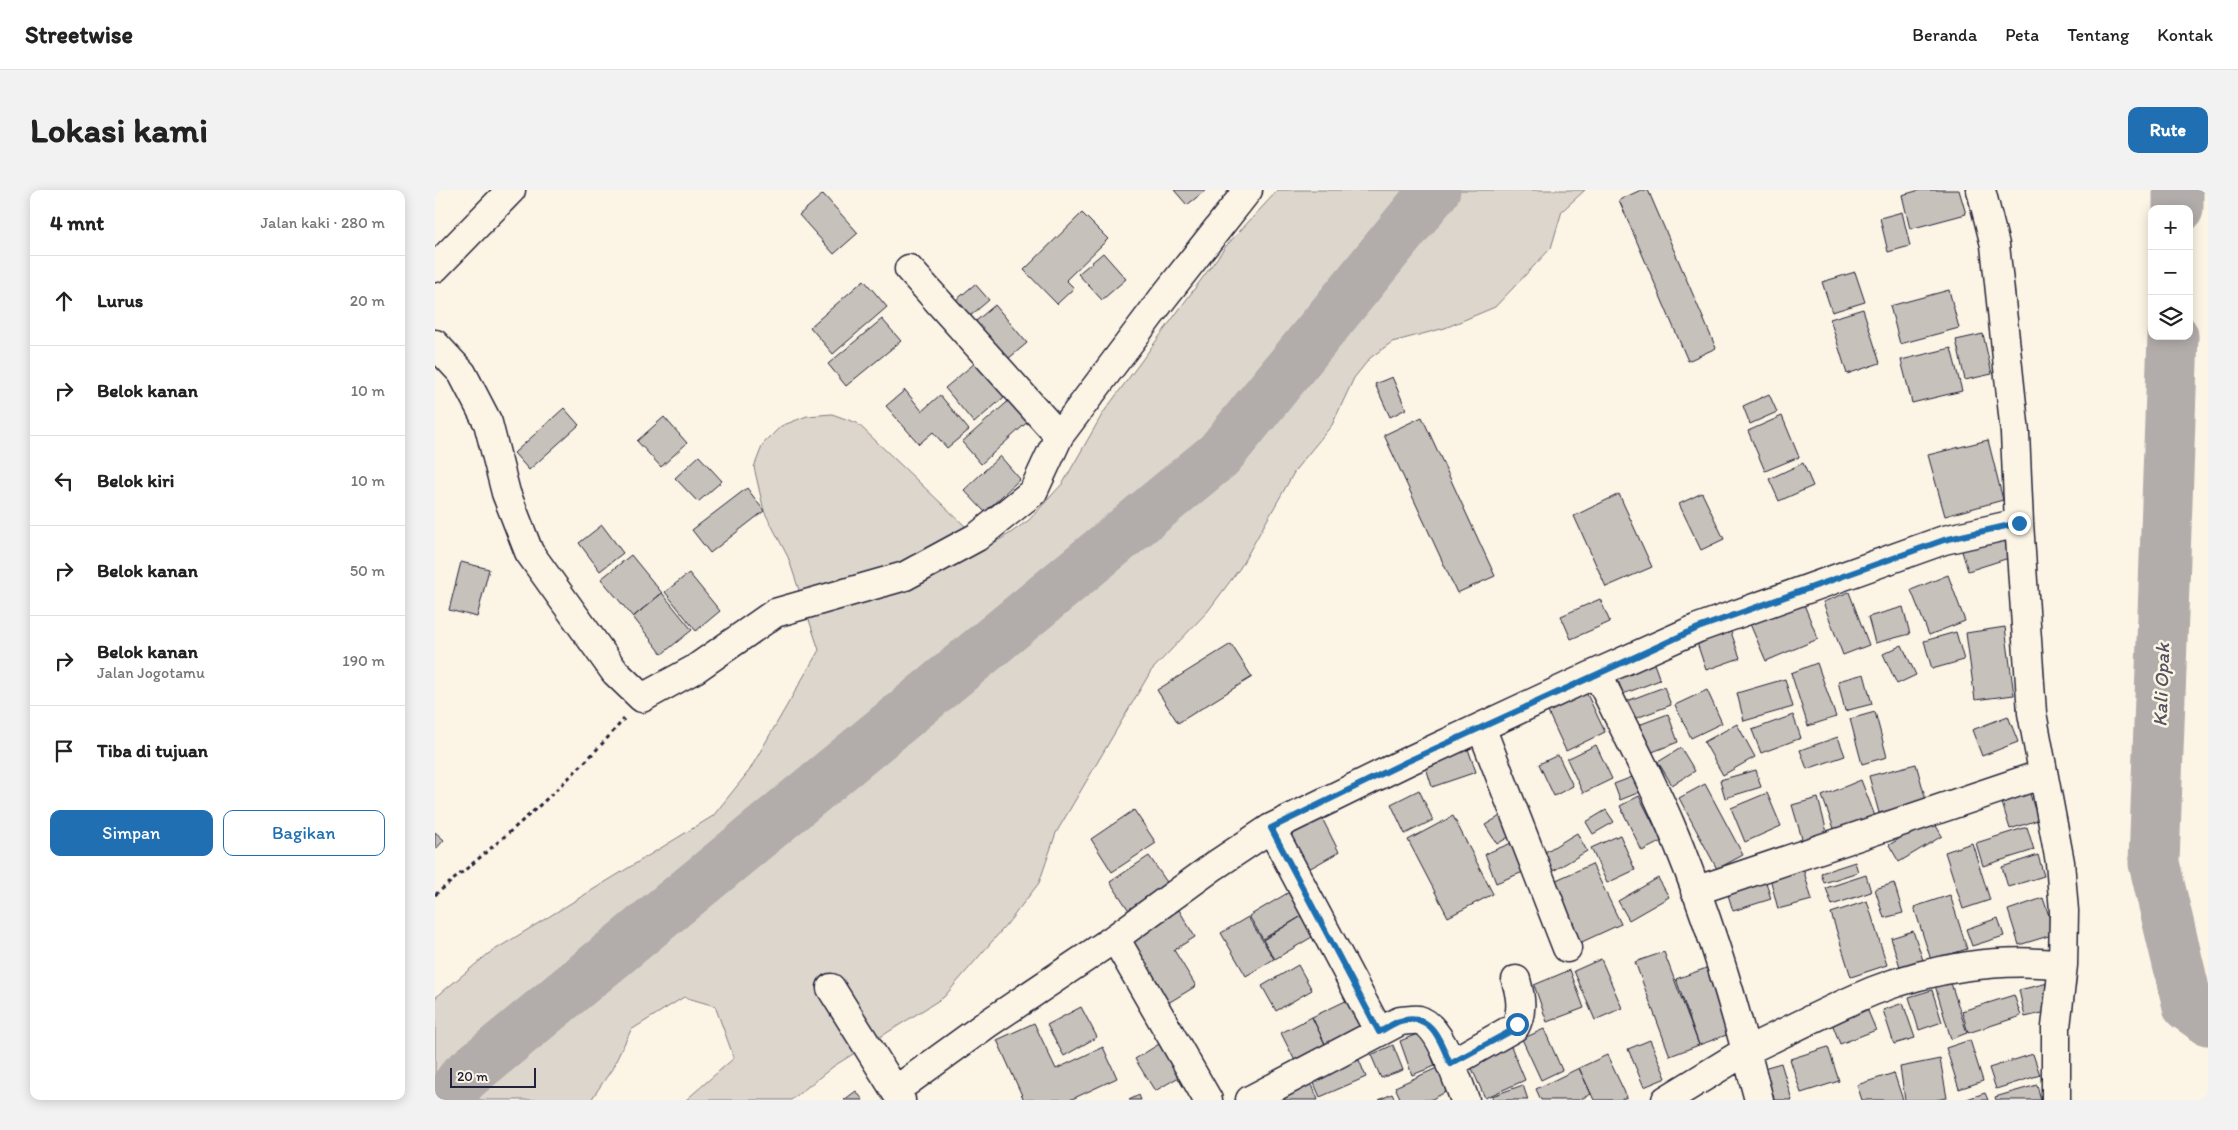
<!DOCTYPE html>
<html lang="id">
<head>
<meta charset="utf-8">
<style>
  :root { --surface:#fff; --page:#f2f2f2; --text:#222; --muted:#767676; --line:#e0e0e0; --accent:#1f6fb2 }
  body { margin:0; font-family:Itim,sans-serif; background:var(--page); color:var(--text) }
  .controls { position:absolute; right:15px; top:15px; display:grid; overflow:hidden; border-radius:10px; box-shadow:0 2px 12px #0003 }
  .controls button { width:45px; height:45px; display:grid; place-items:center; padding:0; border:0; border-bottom:1px solid var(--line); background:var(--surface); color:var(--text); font:25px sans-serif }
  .scale { position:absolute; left:15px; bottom:12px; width:86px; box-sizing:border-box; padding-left:5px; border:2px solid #22223b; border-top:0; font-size:14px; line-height:18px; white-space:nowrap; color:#22223b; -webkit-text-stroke:4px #fcf5e5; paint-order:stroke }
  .stop { position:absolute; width:15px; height:15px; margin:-11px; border:4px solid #1f6fb2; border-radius:50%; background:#fff }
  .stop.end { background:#1f6fb2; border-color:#fff; box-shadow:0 1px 5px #0008 }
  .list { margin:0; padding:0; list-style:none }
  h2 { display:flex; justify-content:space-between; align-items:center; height:65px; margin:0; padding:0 20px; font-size:21px }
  h2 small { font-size:16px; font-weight:400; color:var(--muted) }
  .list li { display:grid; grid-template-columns:32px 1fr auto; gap:15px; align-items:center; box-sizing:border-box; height:90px; padding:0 20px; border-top:1px solid var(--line) }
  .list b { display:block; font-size:19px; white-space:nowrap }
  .list p { margin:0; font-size:16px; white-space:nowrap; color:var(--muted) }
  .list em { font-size:16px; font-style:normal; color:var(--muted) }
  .actions { display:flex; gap:10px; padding:15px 20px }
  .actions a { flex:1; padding:11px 0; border:1px solid var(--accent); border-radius:10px; text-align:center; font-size:18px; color:var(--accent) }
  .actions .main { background:var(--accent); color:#fff }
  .icon { flex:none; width:28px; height:28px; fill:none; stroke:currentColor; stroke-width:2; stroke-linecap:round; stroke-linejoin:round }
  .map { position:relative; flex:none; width:1773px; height:910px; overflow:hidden; border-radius:10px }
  header { display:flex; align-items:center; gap:30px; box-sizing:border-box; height:70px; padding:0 25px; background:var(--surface); border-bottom:1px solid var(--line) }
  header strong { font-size:24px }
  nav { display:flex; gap:28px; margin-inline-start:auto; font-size:18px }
  .intro { display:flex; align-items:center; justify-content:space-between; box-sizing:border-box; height:120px; padding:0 30px }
  h1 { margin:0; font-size:35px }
  .button { padding:12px 22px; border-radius:10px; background:var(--accent); color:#fff; font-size:18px; font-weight:700 }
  main { display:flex; gap:30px; padding:0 30px }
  aside { flex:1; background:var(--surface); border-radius:10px; box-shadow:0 2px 12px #0003 }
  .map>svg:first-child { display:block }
  .green { fill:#dcd6cc; stroke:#7f7c84 }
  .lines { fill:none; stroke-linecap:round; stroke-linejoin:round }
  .river { stroke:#b2adab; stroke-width:51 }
  .building { fill:#c6c1bb; stroke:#22223b }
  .minor-casing { stroke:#22223b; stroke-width:31 }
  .path { stroke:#22223b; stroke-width:3; stroke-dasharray:4 4; stroke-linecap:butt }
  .minor { stroke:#fcf5e5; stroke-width:28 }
  .route { stroke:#1f6fb2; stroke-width:6 }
  .labels { text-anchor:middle; stroke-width:5; stroke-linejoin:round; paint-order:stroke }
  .water-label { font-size:20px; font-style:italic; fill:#545362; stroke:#fcf5e5 }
</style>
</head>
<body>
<header>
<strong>Streetwise</strong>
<nav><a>Beranda</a><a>Peta</a><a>Tentang</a><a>Kontak</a></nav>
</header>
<div class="intro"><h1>Lokasi kami</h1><a class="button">Rute</a></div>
<main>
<aside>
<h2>4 mnt<small>Jalan kaki · 280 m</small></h2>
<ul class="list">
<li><svg class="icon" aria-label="ahead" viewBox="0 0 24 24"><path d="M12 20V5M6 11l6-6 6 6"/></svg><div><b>Lurus</b></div><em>20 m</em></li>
<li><svg class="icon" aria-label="right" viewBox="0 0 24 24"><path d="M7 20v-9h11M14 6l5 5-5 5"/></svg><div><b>Belok kanan</b></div><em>10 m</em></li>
<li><svg class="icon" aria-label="left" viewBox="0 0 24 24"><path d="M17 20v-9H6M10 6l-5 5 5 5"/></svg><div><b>Belok kiri</b></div><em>10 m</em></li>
<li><svg class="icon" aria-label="right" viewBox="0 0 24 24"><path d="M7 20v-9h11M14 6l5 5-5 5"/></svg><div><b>Belok kanan</b></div><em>50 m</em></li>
<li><svg class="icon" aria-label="right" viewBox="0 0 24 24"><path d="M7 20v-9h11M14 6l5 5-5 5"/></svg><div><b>Belok kanan</b><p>Jalan Jogotamu</p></div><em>190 m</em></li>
<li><svg class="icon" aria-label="arrive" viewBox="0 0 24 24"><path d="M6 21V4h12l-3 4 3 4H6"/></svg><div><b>Tiba di tujuan</b></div></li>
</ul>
<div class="actions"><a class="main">Simpan</a><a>Bagikan</a></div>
</aside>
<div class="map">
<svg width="1773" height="910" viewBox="0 0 1773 910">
  <rect width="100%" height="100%" fill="#fcf5e5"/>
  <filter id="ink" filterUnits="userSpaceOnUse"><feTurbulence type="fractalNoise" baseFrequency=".02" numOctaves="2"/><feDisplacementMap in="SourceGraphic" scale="10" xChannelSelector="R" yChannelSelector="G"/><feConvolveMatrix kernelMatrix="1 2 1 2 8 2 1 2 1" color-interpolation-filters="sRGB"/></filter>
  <g filter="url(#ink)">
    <path class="green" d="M843,0H1150L1127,21L1116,58L1060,117L1010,138L957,152L935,168L919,188L897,235L861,279L805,378L773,421L716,481L621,643L604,693L573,733L509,807L399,876L356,910H251L299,868L280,816L249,807L196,840L177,879L156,910H0V808L53,764L278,626L314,581L384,460L353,367L329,321L319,277L328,254L346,236L372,226L397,224L422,233L552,357L574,344L594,330L628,293L668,223L791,56Z"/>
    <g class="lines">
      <path class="river" d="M1743,19V0
        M1738,146L1719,673L1753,816L1773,830
        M12,910L28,888L784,265L1000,0"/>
    </g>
    <path class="building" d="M739,0H771L752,15Z
      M1206,0H1213L1281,158L1253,171L1184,10Z
      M1485,0H1524L1531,24L1475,39L1467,5Z
      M388,4L423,43L399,64L364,25Z
      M1467,22L1475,56L1453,62L1445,28Z
      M647,23L673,49L631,90L639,98L622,114L589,80Z
      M668,63L691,89L667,110L643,84Z
      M1420,82L1430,112L1397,122L1387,92Z
      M429,90L452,117L398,164L375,137Z
      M540,94L554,110L527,133L514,116Z
      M1514,100L1524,138L1465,154L1455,116Z
      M560,115L592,153L567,174L535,136Z
      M1428,119L1445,173L1412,184L1395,129Z
      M447,129L466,151L411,196L393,174Z
      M1548,144L1557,184L1530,190L1521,150Z
      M1516,158L1527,201L1477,213L1466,170Z
      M546,168L575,202L539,233L510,198Z
      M957,187L971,219L955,227L940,194Z
      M470,200L487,221L505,205L534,240L512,258L498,242L484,254L451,216Z
      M1334,204L1342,222L1315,234L1308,216Z
      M578,207L597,228L546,274L527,252Z
      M129,218L144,235L94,280L79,263Z
      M1347,226L1364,267L1330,281L1313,241Z
      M229,227L252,253L226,277L202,251Z
      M987,227L1060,386L1022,403L949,245Z
      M1553,250L1568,310L1510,326L1493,265Z
      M264,266L287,291L263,312L240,288Z
      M565,266L585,289L550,322L529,300Z
      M1368,273L1378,296L1344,311L1334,289Z
      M312,298L329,321L275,363L257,340Z
      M1267,303L1289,349L1266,360L1244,314Z
      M1184,304L1217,377L1171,397L1139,326Z
      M167,335L188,363L165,381L144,353Z
      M1570,345L1577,367L1533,381L1526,358Z
      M196,365L227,403L198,427L166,389Z
      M26,372L54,379L42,427L14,420Z
      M254,383L285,421L261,441L230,402Z
      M1513,385L1530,431L1494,445L1476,400Z
      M1414,402L1434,455L1408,465L1388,412Z
      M227,403L257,440L227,464L198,427Z
      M1165,409L1175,432L1136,449L1126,426Z
      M1368,412L1383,449L1331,471L1315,434Z
      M1468,417L1475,444L1440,453L1433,427Z
      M1570,437L1579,505L1540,510L1531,443Z
      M1296,442L1305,468L1271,480L1262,453Z
      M1521,442L1529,470L1497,479L1489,451Z
      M796,454L817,487L743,533L722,500Z
      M1467,455L1481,485L1462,494L1448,464Z
      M1218,471L1225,490L1188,504L1181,485Z
      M1382,473L1401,527L1373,536L1356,483Z
      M1429,484L1437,514L1410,521L1403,491Z
      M1350,489L1358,517L1309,531L1302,503Z
      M1229,497L1236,515L1199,529L1192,511Z
      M1272,500L1287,533L1256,548L1240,515Z
      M1151,502L1170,542L1131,561L1112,520Z
      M1440,522L1452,567L1427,574L1415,529Z
      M1233,524L1243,552L1212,564L1201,536Z
      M1358,525L1366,548L1326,563L1317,540Z
      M1573,526L1583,552L1547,566L1537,540Z
      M1302,534L1320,567L1288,585L1269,552Z
      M1403,547L1410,566L1372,579L1365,560Z
      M1161,555L1177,589L1148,603L1132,569Z
      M1032,556L1041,582L997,597L989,571Z
      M1246,558L1260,581L1237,595L1223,572Z
      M1123,565L1138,596L1119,606L1104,574Z
      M1481,574L1491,610L1444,623L1434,586Z
      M1321,580L1326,597L1290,608L1285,590Z
      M1205,584L1210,600L1185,610L1179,594Z
      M1426,590L1440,626L1400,641L1387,606Z
      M1270,594L1308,665L1282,679L1244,608Z
      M1592,594L1603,630L1575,639L1564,603Z
      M984,600L998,630L970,644L956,614Z
      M1332,603L1346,636L1310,652L1296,618Z
      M1204,606L1227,651L1207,661L1185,616Z
      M1383,608L1393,646L1368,652L1357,615Z
      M699,620L721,653L677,682L656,649Z
      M1171,620L1179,632L1158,644L1151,632Z
      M1072,622L1084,641L1062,654L1050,635Z
      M1018,626L1058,704L1013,727L973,650Z
      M887,628L904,662L872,680L854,646Z
      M1497,629L1507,646L1464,672L1454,655Z
      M1592,637L1599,660L1548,676L1541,653Z
      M0,642L9,650L0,660Z
      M1142,643L1152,661L1118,681L1107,664Z
      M1185,645L1200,680L1172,693L1156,658Z
      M1086,649L1098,678L1061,693L1050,664Z
      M1537,653L1555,710L1528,719L1510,662Z
      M1603,665L1609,686L1573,697L1567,677Z
      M714,666L738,701L699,728L675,692Z
      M1366,671L1377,710L1343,719L1333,680Z
      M1420,672L1423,682L1389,693L1386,683Z
      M1157,674L1186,734L1138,756L1110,695Z
      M1328,682L1336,709L1298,721L1290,695Z
      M1431,685L1436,702L1397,715L1391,698Z
      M1223,688L1234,707L1194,730L1183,711Z
      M1459,693L1468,723L1449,728L1440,699Z
      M856,701L870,724L828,749L814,726Z
      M1515,705L1532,759L1496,770L1479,717Z
      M1608,708L1620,744L1584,755L1573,720Z
      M1432,711L1452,775L1416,787L1396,723Z
      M744,720L760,747L739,760L761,796L725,818L688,754Z
      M870,724L882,744L840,769L828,750Z
      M813,727L839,769L811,786L786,743Z
      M1563,728L1569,746L1537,756L1531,739Z
      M1478,741L1489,773L1466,780L1456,748Z
      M1229,762L1264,855L1235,866L1200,772Z
      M1166,769L1187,818L1160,830L1139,781Z
      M863,775L877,800L841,821L827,796Z
      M1277,776L1300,842L1264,855L1241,789Z
      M1135,780L1149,818L1112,832L1099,795Z
      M1514,787L1532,843L1516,849L1499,792Z
      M1613,793L1620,820L1590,827L1584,800Z
      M1497,800L1507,832L1484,840L1474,807Z
      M1579,805L1586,826L1533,843L1527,821Z
      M919,807L934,836L892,858L877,827Z
      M1468,813L1480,848L1459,854L1448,820Z
      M1430,814L1441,840L1405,854L1395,828Z
      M646,817L662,847L629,866L612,835Z
      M877,827L892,858L861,873L846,843Z
      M599,833L621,879L668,857L682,888L635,910H589L562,850Z
      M1109,839L1127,880L1106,890L1087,849Z
      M987,842L1000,876L977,885L965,851Z
      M1215,850L1231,888L1209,897L1193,859Z
      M1535,850L1548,891L1524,899L1511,858Z
      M729,851L749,884L720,901L700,869Z
      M1075,854L1090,890L1050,908L1034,872Z
      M958,855L968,880L946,888L936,865Z
      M1393,857L1404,891L1366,903L1355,869Z
      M1598,864L1605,885L1561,899L1554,878Z
      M1172,865L1192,907L1185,910H1159L1144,878Z
      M1505,869L1512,908L1500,910H1470L1465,877Z
      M924,870L931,887L885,907L878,891Z
      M1346,873L1357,910H1335L1325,879Z
      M1004,877L1015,900L995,910H966L960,897Z
      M1144,878L1156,904L1144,910H1106L1101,899Z
      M1459,883L1468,910H1427L1422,895Z
      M876,892L883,910H835Z
      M1088,895L1093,910H1058L1057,906Z
      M1602,895L1606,910H1561L1560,907Z
      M421,901L428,910H409Z
      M1550,903L1553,910H1529Z
      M957,904L960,910H944Z
      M704,905L706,910H694Z"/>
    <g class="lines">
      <g class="minor-casing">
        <path id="minor" d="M1546,0L1560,55L1580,243L1584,333L1597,523L1625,672L1629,721L1628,775L1621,837V910
          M0,78L76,0
          M474,79L624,246
          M0,154L27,183L53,233L71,303L94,362L180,482L207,508L260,479L340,423L470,386L542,347L598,302L624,246L728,108L813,0
          M1162,483C1186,533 1213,583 1235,634C1265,705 1291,786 1311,861L1231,910
          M1046,537L1132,758
          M836,638L944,842
          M1260,701L1608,584
          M680,748L773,910
          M396,798L466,910
          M1015,874L1080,837C1088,821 1086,808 1081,790
          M461,900L552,834L680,748L779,676L836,638L971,572L1162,483L1263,438L1509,350L1584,333
          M815,910L965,831C970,831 979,829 984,830C1006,835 1022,891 1030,910
          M1324,910L1311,861C1353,841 1395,819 1438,801C1496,778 1565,767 1628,775"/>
      </g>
      <path class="path" d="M0,705C66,650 133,595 189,529"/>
      <use href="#minor" class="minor"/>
    </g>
  </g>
  <g class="lines" filter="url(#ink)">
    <path class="route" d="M1082,834L1076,841L1015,874C1005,850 997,822 965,831C958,833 951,839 944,842L836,638L971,572L1263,438L1509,350L1584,333"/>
  </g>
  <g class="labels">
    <g class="water-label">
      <text transform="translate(1726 495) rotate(-88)" y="7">Kali Opak</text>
    </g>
  </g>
</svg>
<div class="controls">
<button>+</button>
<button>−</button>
<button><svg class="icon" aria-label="layers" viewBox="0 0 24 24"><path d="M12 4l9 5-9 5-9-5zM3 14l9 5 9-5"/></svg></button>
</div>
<div class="scale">20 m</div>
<div class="stop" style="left:1082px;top:834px"></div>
<div class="stop end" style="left:1584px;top:333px"></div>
</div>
</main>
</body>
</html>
